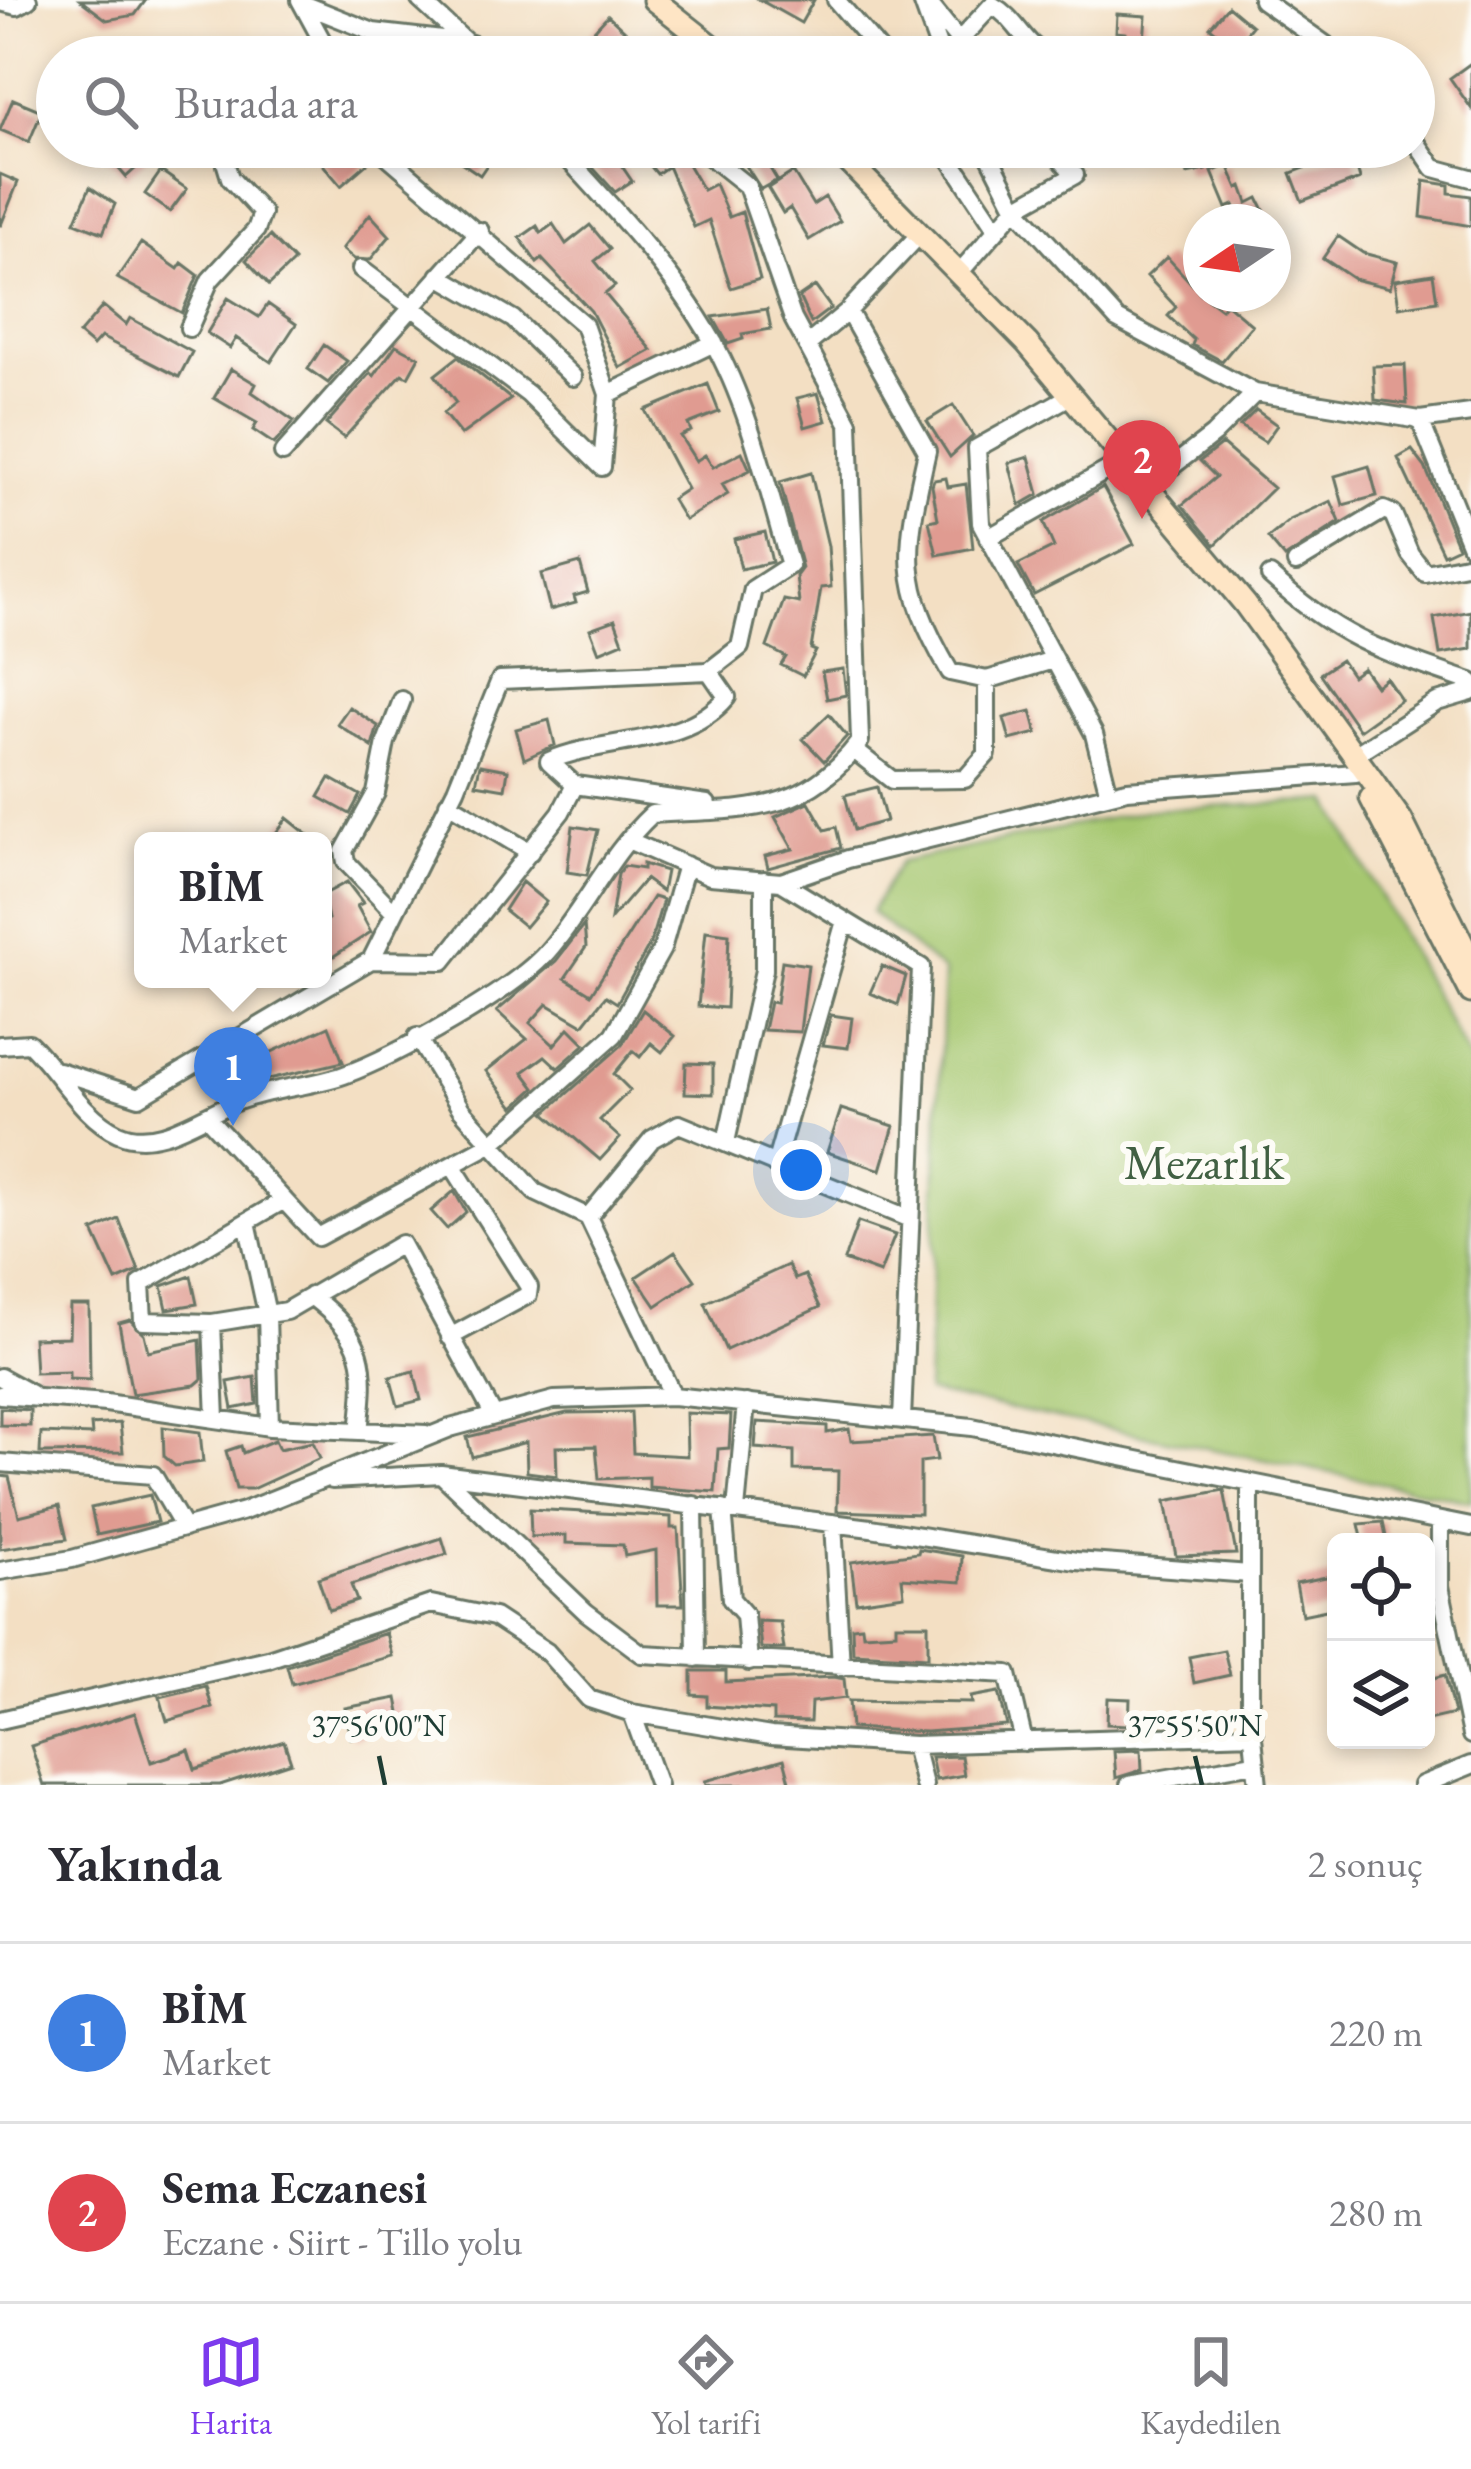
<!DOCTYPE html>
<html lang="tr">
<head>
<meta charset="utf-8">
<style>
  :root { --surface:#fff; --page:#f7f7f7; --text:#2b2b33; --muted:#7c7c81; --line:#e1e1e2; --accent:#7c3aed }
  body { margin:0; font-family:"EB Garamond",serif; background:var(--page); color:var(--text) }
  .controls { position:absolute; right:36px; bottom:36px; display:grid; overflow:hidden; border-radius:18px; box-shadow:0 6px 18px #0003 }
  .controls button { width:108px; height:108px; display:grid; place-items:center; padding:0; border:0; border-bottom:3px solid var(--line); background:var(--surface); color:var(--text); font:60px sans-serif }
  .compass { position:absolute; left:1183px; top:204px; width:108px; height:108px; border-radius:50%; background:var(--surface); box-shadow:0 6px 18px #0003; rotate:257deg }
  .you { position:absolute; left:801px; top:1170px; width:42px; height:42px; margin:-30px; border:9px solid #fff; border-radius:50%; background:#1a73e8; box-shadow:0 0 0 18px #1a73e833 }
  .badge { display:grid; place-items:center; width:78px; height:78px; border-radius:50%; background:var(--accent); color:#fff; font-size:39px; font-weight:700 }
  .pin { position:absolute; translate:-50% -99px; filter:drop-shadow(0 3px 6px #0008) }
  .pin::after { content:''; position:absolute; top:63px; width:42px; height:36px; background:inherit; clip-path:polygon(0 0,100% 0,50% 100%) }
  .popup { position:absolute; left:134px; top:832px; width:198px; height:156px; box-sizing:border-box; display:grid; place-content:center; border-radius:18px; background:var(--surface); filter:drop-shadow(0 3px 9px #0005); font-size:39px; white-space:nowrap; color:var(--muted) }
  .popup b { font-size:45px; color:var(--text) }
  .popup::after { content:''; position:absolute; left:50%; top:100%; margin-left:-24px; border:24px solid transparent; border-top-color:var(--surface) }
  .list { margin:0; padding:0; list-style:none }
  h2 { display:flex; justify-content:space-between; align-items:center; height:156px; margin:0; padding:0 48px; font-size:51px }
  h2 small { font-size:39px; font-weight:400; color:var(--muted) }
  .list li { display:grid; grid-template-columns:78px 1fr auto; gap:36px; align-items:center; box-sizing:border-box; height:180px; padding:0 48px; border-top:3px solid var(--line) }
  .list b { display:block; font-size:45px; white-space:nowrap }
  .list p { margin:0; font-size:39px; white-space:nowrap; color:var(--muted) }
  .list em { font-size:39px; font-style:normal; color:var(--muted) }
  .icon { flex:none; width:66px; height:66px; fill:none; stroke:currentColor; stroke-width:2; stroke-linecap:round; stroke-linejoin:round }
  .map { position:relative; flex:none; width:1471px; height:1785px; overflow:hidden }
  .search { position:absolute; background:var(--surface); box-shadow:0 6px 18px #0003; left:36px; right:36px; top:36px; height:132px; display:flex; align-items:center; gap:30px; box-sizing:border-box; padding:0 42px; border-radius:66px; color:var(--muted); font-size:45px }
  .sheet { height:516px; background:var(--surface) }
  nav { display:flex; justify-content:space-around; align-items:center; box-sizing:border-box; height:168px; border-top:3px solid var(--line); background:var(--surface); font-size:33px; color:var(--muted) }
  nav a { display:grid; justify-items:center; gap:6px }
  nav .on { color:var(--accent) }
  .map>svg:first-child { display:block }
  .green { fill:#a6c770; stroke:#628252; stroke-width:3 }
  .building { fill:#e09b91 }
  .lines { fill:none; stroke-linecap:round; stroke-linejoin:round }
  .minor-casing { stroke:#697666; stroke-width:22 }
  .secondary-casing { stroke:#697666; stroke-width:27 }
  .minor { stroke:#fff; stroke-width:16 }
  .secondary { stroke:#fee5c5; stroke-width:21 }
  .ticks { fill:none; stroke:#1f3d34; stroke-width:4.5 }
  .labels { text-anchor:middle; stroke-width:12; stroke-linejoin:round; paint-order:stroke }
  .park-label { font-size:48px; fill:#416043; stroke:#fdfcf7 }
  .ticks-label { font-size:30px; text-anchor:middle; fill:#1f3d34; stroke:#fdfcf7; stroke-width:12; stroke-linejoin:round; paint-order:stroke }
</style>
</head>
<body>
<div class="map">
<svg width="1471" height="1785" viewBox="0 0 1471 1785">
  <rect width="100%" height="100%" fill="#fdfcf7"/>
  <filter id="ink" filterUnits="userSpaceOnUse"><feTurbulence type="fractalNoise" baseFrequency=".00833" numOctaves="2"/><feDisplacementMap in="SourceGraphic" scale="24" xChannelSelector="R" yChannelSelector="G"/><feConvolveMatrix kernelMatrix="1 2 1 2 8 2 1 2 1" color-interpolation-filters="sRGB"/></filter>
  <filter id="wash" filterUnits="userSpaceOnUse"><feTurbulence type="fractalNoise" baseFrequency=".004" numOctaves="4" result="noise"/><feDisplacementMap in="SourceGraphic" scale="48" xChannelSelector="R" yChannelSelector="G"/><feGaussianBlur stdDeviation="2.7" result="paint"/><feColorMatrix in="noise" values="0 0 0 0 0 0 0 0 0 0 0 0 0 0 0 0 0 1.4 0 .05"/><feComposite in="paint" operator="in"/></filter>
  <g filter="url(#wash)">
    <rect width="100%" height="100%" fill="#f3dfc3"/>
    <path class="green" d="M1329,801L1471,1063V1501L927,1392L944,972L871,912L900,862L1149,810Z"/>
    <g id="blocks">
      <path class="building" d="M80,0H146L135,15L107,20Z
        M760,0H814L801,23Z
        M1228,6L1252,26L1235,47L1210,27Z
        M1117,14L1146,16L1144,41L1126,40V33L1116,32Z
        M608,15L625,31L598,57L583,42Z
        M1471,63V108L1450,78Z
        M13,99L42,111L29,142L0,130Z
        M100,147H135L146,159L126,177Z
        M308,147H359L370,161L341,186Z
        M462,147H480L493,156L480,175L455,158Z
        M574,147H600L610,160L615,156L632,181L615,192Z
        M635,147H678L703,190L715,184L729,217L742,212L760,279L731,288L709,220L694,227L668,166L657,174Z
        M734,147H757L777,180L761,189Z
        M1181,147H1201L1206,170L1187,174Z
        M1352,150L1360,179L1302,201L1291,173Z
        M1228,165L1238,188L1242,186L1248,203L1258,198L1270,222H1242L1234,205L1227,208L1212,172Z
        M161,171L187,189L170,212L145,194Z
        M793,172L813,205L825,197L840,221L809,240L790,208L783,213L768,188Z
        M0,174L18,182L1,225H0Z
        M1424,181L1449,185V193L1471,196V226L1421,217Z
        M90,187L115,204L103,233L75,222Z
        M370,214L390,236L370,260L354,259L342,249Z
        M553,224L566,244L590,225L610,249L595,261L615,286L605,294L652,350L620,368L591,311L542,259L537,263L520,238L537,226L541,233Z
        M270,236L294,261L269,285L246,260Z
        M1338,236L1363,253L1397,262L1390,288L1354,279L1323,258Z
        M141,243L178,269L182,263L198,275L182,313L117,278Z
        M1167,257L1201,294L1221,309L1226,303L1252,325L1222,361L1192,345L1194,340L1168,316L1176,307L1147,276Z
        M1433,274L1437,301L1399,307L1395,280Z
        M815,286L831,308L811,323L799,297Z
        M228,298L259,317L268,304L296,324L271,362L236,338L230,348L207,333Z
        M103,306L126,325L130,318L192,352L179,377L101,337L93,346L79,334Z
        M767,309L771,329L742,334L743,339L728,344L713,317Z
        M324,345L347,361L328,383L308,369Z
        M396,345L419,357L408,377L402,374L344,438L326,424L371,373L374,376Z
        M458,357L511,399L461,435L443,413L456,403L435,375Z
        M1405,365L1407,404L1375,400L1373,366Z
        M231,369L256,384L252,392L294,421L274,444L253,430L257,423L214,398Z
        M708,384L719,412L688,424L691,431L680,436L696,461L705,455L713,467L742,452L750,470L722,484L728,494L685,520L672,499L687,489L645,410Z
        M818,393L826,421L805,427L797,398Z
        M953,405L973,436L950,457L927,421Z
        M1256,410L1277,425L1265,442L1240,426Z
        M1222,444L1273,488L1215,545L1182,505L1216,477L1200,461Z
        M1412,450L1425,467L1458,547L1443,554L1398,458Z
        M1029,457L1039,494L1020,505L1009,463Z
        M1369,466L1377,496L1343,505L1335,476Z
        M811,473L828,546L831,587L821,588L811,649L816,651L803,676L781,665L786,657L767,647L784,600L799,603L796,576L802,568L780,482Z
        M946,478L948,487L966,484L973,548L937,555L929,521L938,519L932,486L934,480Z
        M1103,487L1134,544L1034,595L1018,565L1054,547L1043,522Z
        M1331,501L1340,522L1285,558L1268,538L1290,520Z
        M765,532L772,562L741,569L734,539Z
        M580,563L588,592L574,596L576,603L550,610L541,574Z
        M1471,611V649L1440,654L1434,618Z
        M615,620L623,642L599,652L590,629Z
        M1341,660L1352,676L1363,668L1376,686L1386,678L1401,700L1359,730L1320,674Z
        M843,669L846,695L827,699L822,672Z
        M349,707L378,726L372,747L337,724Z
        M1031,711L1037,733L1010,740L1004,718Z
        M829,714L847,736L824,761L803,739Z
        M549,720L555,745L524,759L516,729Z
        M480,765L508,770L505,789L476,784Z
        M330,778L360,795L350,814L319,797Z
        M877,787L886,821L854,830L845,795Z
        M809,802L825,830L836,827L841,848L768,868L765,856L793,849L775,817Z
        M287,818L316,841H270Z
        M573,826L598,830L587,875L567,872Z
        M643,864L666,871L662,892L645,879L611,919L618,874L624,866L643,869Z
        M347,882L363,903L357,906L371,932L323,963V922L328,919L323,895Z
        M522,882L546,902L525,927L504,910Z
        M653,897L663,900L650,944L617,1003L606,996L583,1025L547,1004L530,1023L554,1045L569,1028L585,1044L558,1068L545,1056L523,1072L535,1088L514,1107L486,1071L527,1039L497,1011L556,961L584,925L586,947L565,978L591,994Z
        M706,931L729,934L726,1008L698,1006Z
        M782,961L808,965L800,1032L764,1030L770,1002L776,1003Z
        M882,966L906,976L898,1005L870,993Z
        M643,1010L675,1036L662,1052L651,1043L640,1057L633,1051L614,1074L630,1090L600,1120L620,1138L600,1160L545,1113L622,1045Z
        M831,1015L852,1018L848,1048L823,1045Z
        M329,1026L343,1062L260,1081L250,1062Z
        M686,1063L713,1064V1094L685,1093Z
        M841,1109L894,1126L881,1170L827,1152Z
        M454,1191L466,1212L447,1229L431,1211Z
        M119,1219L139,1271L116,1281L93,1231Z
        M858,1222L895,1235L880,1273L844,1260Z
        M675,1251L695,1280L656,1306L636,1277Z
        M788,1265L795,1279L805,1275L820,1307L726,1350L705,1303Z
        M191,1276L197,1304L167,1309L162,1286Z
        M70,1305H89L90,1380L69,1379V1372L35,1373L33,1338L69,1337Z
        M130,1320L144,1334L148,1351L200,1340L202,1379L195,1385L132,1394L119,1323Z
        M414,1371L421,1400L398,1406L390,1377Z
        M255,1377L257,1404L233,1409L228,1382Z
        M0,1408L30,1410V1426L0,1425Z
        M631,1412L633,1453L687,1456L686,1413L731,1415L729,1448L718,1449L715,1492L649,1487V1477L599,1479L596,1446L556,1447L557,1476L527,1472L526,1442L472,1457L467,1437L567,1413Z
        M757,1422L827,1426V1433L849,1429L851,1441L933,1436L937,1460L920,1462V1514L837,1511L838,1471L794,1470V1451L755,1448Z
        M120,1423L123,1452L40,1453L41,1433L92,1435L91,1425Z
        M163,1427L200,1432L203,1462L175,1466L164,1456Z
        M275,1440L279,1449L313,1442L320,1458L252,1489H236L226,1451L241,1446L243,1453Z
        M0,1476L9,1477L19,1516L59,1506L67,1539L0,1549Z
        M1224,1490L1236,1554L1176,1556L1166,1501Z
        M150,1495L157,1522L97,1535L91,1508Z
        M530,1509L671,1517V1528H678L683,1605H657L656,1550L625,1556L623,1545L566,1543V1535L531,1537Z
        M1383,1522L1387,1542H1363L1359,1524Z
        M442,1538L447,1554L351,1585L357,1601L329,1610L318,1578Z
        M919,1549L962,1556L961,1582L902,1578L904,1595L856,1602L851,1562L918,1553Z
        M1331,1576L1336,1608L1302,1615L1296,1583Z
        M758,1621L780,1622L784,1649L761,1648Z
        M896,1624H928V1657L853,1653L852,1627L862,1626L863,1634L896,1632Z
        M386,1633L392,1656L292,1684L287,1666Z
        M1224,1650L1230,1675L1194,1683L1189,1657Z
        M692,1671H726V1682L834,1677L844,1679L846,1698L811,1702L810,1722L773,1721V1711L707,1706V1696L692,1695Z
        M1445,1675L1454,1714L1428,1720L1426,1680Z
        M206,1686L212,1708L167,1721L160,1697Z
        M999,1692L1007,1726L926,1732L851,1728L849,1701L972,1703L971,1697Z
        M397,1698L403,1728L351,1738L345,1708Z
        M1108,1698L1130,1699L1129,1725L1107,1724Z
        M135,1713L151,1762L189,1750L195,1769L284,1741L291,1762L220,1785H44L31,1746Z
        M1141,1750L1142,1770L1116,1778L1114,1751Z
        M961,1756L964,1775L936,1780L931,1757Z
        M784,1759L791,1785H706L705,1781Z"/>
    </g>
  </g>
  <g filter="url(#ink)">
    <use href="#blocks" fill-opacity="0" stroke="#697666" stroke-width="3"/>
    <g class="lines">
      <g class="minor-casing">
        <path id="minor" d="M300,0L331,57
          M420,0L468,44
          M836,0L885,57
          M926,0L972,57
          M1262,0L1343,57
          M922,1L942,57
          M0,2L17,6L28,0
          M303,4L373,32L468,43L508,57
          M959,41L992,5C1017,19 1023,44 1049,57
          M1414,139L1434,168L1471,178
          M942,147L997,230
          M985,147L1016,208L1075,175L1050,147
          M361,269L528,394L602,467L608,394L584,325L377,147
          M959,273L1016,208L1117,319L1255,393L1420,420L1471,546
          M439,276L513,319L573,377
          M848,311L920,234
          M189,328L210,280L256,230L262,213L230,178L226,165L236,147
          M807,345L848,311L927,451C905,550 897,581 950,672L987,680L1053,660
          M608,394L714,343
          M1072,395L977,448L981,523L1094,734L1109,794
          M1420,420L1471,413
          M283,453L480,231
          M1148,485L1213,435L1255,393
          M988,538L1127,459
          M1296,563L1384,510L1393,514L1410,554L1425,573L1471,564
          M1270,576C1341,640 1384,652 1471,682
          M854,750L892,780L965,779L987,754V680
          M1353,756L1437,702L1471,692
          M448,803L530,852
          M707,804L575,785L549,761C606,736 685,748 727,697L709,671
          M630,841L710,876L781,882L848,859L1127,790L1356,773
          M781,882L921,967L902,1420
          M394,912L346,862L344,851L376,793L386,742L402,700
          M371,960L456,789L500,680L709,671L740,647L753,589L790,565C768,492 750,407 712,340C670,267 613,208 557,147
          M417,1037L461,1109L535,1192L588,1217L673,1396
          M0,1045L29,1043C58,1070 82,1117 118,1133C158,1151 201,1115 238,1101C272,1088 310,1087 344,1075C394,1057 513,991 547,952C585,909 609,854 652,814C739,808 802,819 860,741L849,423L793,319L747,186L698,147
          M59,1071L139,1097L371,960L443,961L561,812L575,785
          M206,1116L318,1237L491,1144L614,1035L662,949L686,865
          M726,1142L764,970V880
          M775,1165L845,921
          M284,1200L141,1284L143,1321L212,1323L286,1311L401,1244L494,1416
          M588,1217L652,1139L679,1124L910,1219
          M247,1222L267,1314L270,1427
          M311,1296C367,1339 367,1364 359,1431
          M212,1323L216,1419
          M450,1337L528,1295L529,1287L452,1165
          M0,1377L31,1394
          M0,1395L106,1403L270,1427L426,1434
          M0,1463L153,1475L184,1528
          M441,1474L586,1612L642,1654L1008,1674L1024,1742
          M332,1480L441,1474L871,1528L1076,1561L1250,1574
          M1250,1485V1708L1258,1785
          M694,1505L696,1658
          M723,1509L731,1599L745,1615L749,1662
          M736,1510L746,1403
          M1440,1521V1586L1471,1735
          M833,1523L841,1667
          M0,1571L72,1559L244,1511L450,1428L554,1400L673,1396L972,1427L1471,1527
          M632,1713L658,1785
          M0,1720L268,1659L431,1604L494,1617L547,1652L589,1699L632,1713L771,1736L914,1745L1254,1734
          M914,1745L924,1785
          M1129,1785L1254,1763
          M1422,1785L1471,1765"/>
      </g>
      <g class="secondary-casing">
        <path id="secondary" d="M654,0L726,57
          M834,147L1027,343L1245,604L1401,820L1471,961
          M1371,798L1471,992"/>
      </g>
      <use href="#minor" class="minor"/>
      <use href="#secondary" class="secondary"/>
    </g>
  </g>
  <path class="ticks" d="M379,1756L385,1785M1195,1756L1202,1785"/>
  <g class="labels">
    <g class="park-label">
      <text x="1204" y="1179">Mezarlık</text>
    </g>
  </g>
  <g class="ticks-label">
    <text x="379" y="1736">37°56'00"N</text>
    <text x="1195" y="1736">37°55'50"N</text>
  </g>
</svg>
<div class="controls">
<button><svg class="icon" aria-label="locate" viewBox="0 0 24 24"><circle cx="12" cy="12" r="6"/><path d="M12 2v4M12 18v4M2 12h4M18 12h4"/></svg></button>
<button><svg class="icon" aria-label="layers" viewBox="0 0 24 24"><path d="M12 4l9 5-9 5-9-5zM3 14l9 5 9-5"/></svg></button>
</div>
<svg class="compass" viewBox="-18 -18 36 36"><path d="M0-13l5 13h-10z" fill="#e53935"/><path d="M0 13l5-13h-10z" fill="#7c7c81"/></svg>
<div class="you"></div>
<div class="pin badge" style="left:233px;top:1126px;background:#3f7fe0">1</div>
<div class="popup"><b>BİM</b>Market</div>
<div class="pin badge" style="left:1142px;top:519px;background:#e0444e">2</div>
<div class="search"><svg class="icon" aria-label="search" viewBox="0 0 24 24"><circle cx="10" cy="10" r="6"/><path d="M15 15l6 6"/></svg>Burada ara</div>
</div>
<section class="sheet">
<h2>Yakında<small>2 sonuç</small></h2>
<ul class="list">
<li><span class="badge" style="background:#3f7fe0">1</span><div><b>BİM</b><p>Market</p></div><em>220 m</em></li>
<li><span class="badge" style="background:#e0444e">2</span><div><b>Sema Eczanesi</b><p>Eczane · Siirt - Tillo yolu</p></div><em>280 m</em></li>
</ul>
</section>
<nav>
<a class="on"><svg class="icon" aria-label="map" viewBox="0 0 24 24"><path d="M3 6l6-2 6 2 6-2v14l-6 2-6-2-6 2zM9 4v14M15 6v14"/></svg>Harita</a>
<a><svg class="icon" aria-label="directions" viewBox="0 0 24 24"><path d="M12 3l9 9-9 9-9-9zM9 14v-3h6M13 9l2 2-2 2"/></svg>Yol tarifi</a>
<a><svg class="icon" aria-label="saved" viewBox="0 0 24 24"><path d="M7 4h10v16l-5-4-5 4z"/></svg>Kaydedilen</a>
</nav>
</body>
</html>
